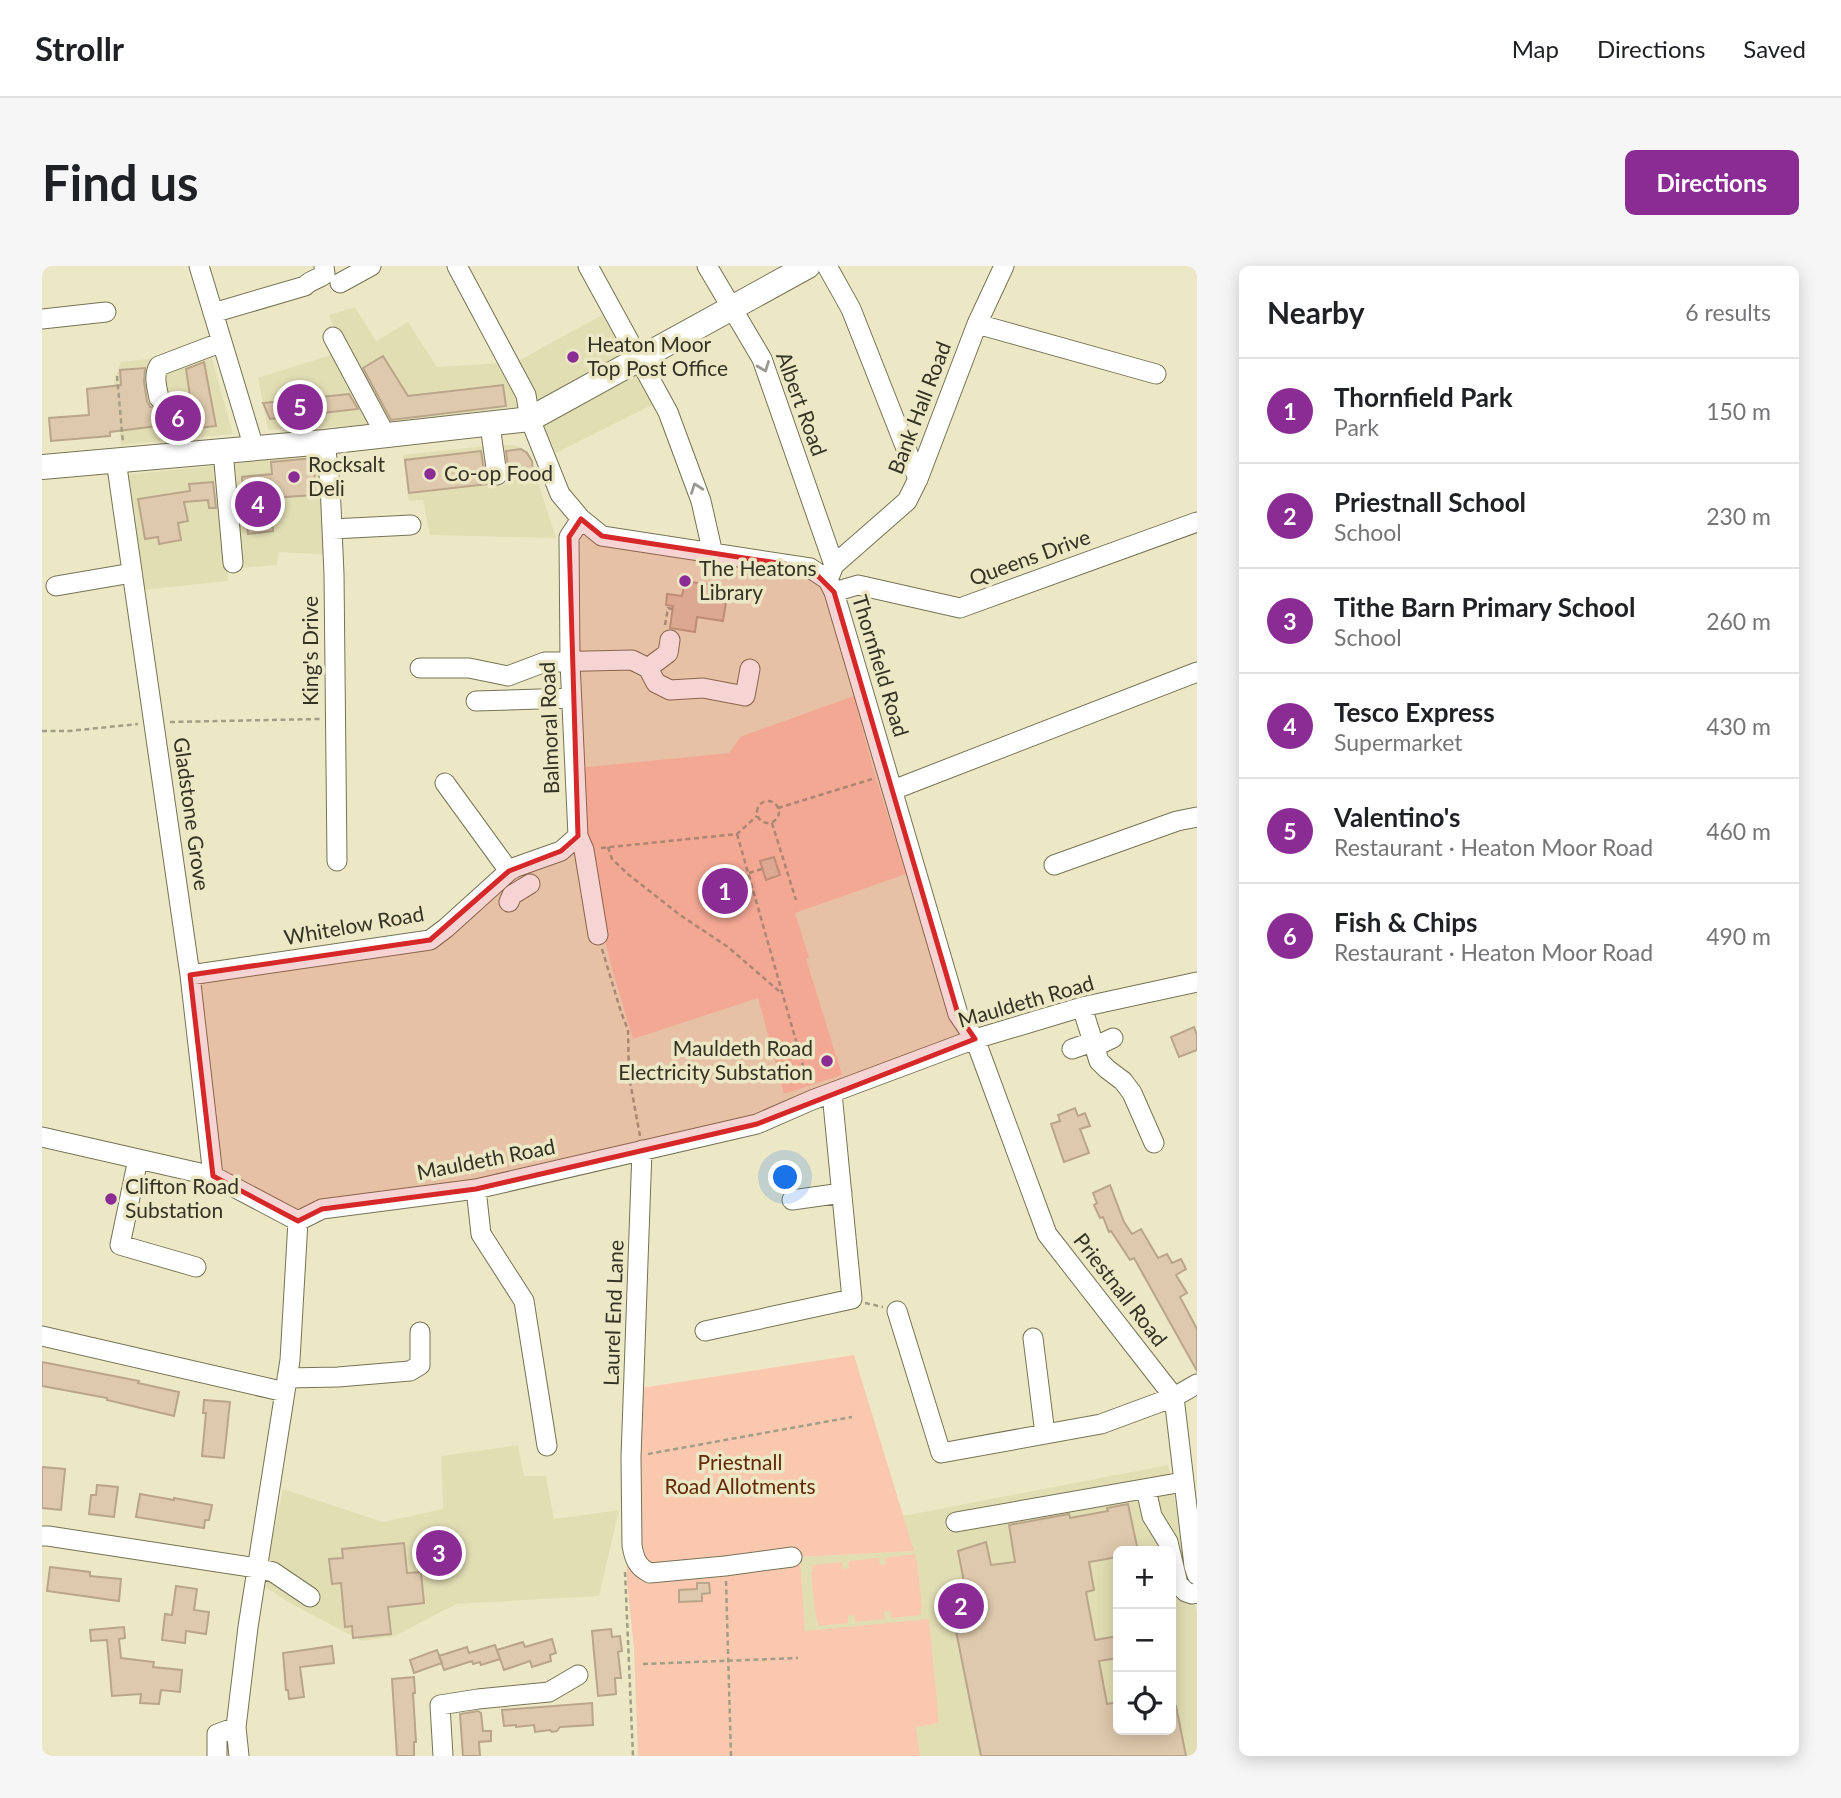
<!DOCTYPE html>
<html lang="en">
<head>
<meta charset="utf-8">
<style>
  :root { --surface:#fff; --page:#f6f6f6; --text:#202124; --muted:#757577; --line:#e0e0e0; --accent:#8b2c95 }
  body { margin:0; font-family:Lato,sans-serif; background:var(--page); color:var(--text) }
  .controls { position:absolute; right:21px; bottom:21px; display:grid; overflow:hidden; border-radius:10px; box-shadow:0 4px 18px #0003 }
  .controls button { width:63px; height:63px; display:grid; place-items:center; padding:0; border:0; border-bottom:2px solid var(--line); background:var(--surface); color:var(--text); font:35px sans-serif }
  .you { position:absolute; left:744px; top:912px; width:24px; height:24px; margin:-18px; border:5px solid #fff; border-radius:50%; background:#1a73e8; box-shadow:0 0 0 10px #1a73e833 }
  .badge { display:grid; place-items:center; width:46px; height:46px; border-radius:50%; background:var(--accent); color:#fff; font-size:23px; font-weight:700 }
  .pin { position:absolute; translate:-50% -50%; border:4px solid #fff; box-shadow:0 2px 7px #0006 }
  .list { margin:0; padding:0; list-style:none }
  h2 { display:flex; justify-content:space-between; align-items:center; height:91px; margin:0; padding:0 28px; font-size:30px }
  h2 small { font-size:23px; font-weight:400; color:var(--muted) }
  .list li { display:grid; grid-template-columns:46px 1fr auto; gap:21px; align-items:center; box-sizing:border-box; height:105px; padding:0 28px; border-top:2px solid var(--line) }
  .list b { display:block; font-size:26px; white-space:nowrap }
  .list p { margin:0; font-size:23px; white-space:nowrap; color:var(--muted) }
  .list em { font-size:23px; font-style:normal; color:var(--muted) }
  .icon { flex:none; width:38px; height:38px; fill:none; stroke:currentColor; stroke-width:2; stroke-linecap:round; stroke-linejoin:round }
  .map { position:relative; flex:none; width:1155px; height:1490px; overflow:hidden; border-radius:10px }
  header { display:flex; align-items:center; gap:42px; box-sizing:border-box; height:98px; padding:0 35px; background:var(--surface); border-bottom:2px solid var(--line) }
  header strong { font-size:33px }
  nav { display:flex; gap:38px; margin-inline-start:auto; font-size:24px }
  .intro { display:flex; align-items:center; justify-content:space-between; box-sizing:border-box; height:168px; padding:0 42px }
  h1 { margin:0; font-size:49px }
  .button { padding:18px 32px; border-radius:10px; background:var(--accent); color:#fff; font-size:24px; font-weight:700 }
  main { display:flex; gap:42px; padding:0 42px }
  aside { flex:1; background:var(--surface); border-radius:10px; box-shadow:0 4px 18px #0003 }
  .map>svg:first-child { display:block }
  .built { fill:#e2deb4; fill-rule:evenodd }
  .green { fill:#fac8af }
  .building { fill:#dec9ac; stroke:#baa58a; stroke-width:2 }
  .lines { fill:none; stroke-linecap:round; stroke-linejoin:round }
  .minor-casing { stroke:#767354; stroke-width:21 }
  .major-casing { stroke:#767354; stroke-width:26 }
  .path { stroke:#a19e85; stroke-width:2.5; stroke-dasharray:5 3.5; stroke-linecap:butt }
  .minor { stroke:#fff; stroke-width:19 }
  .major { stroke:#fff; stroke-width:24 }
  .oneway { stroke:#9a9892 }
  .marked { fill:#d62828; fill-opacity:0.2; stroke:#d62828; stroke-width:5; stroke-linejoin:round }
  .poi-dot { fill:#8b2c95; stroke:#ece8c6; stroke-width:2.5 }
  .labels { text-anchor:middle; stroke-width:7; stroke-linejoin:round; paint-order:stroke }
  .poi-label { font-size:21px; fill:#343225; stroke:#ece8c6; text-anchor:start }
  .street-label { font-size:21px; fill:#343225; stroke:#ece8c6 }
  .park-label { font-size:21px; fill:#622907; stroke:#ece8c6 }
</style>
</head>
<body>
<header>
<strong>Strollr</strong>
<nav><a>Map</a><a>Directions</a><a>Saved</a></nav>
</header>
<div class="intro"><h1>Find us</h1><a class="button">Directions</a></div>
<main>
<div class="map">
<svg width="1155" height="1490" viewBox="0 0 1155 1490">
  <rect width="100%" height="100%" fill="#ece8c6"/>
  <path class="built" d="M313,41L334,75L366,56L395,101L455,97L480,140L349,158L226,164L216,112L301,85L287,49Z
    M560,49L585,90L497,136L474,96Z
    M165,75L191,168L79,179L72,115L79,96L106,93Z
    M594,108L612,138L514,187L501,159Z
    M452,179H472L486,185L514,272L388,269L381,234L368,235L366,232L361,189Z
    M284,188L288,289L237,286L235,299L186,303V315L100,324L83,209Z
    M476,1179L482,1210H504L512,1253L577,1244L557,1330L414,1338L353,1370L320,1375L246,1336L220,1319L241,1223L341,1256L401,1243L399,1190Z
    M1126,1199L1155,1347V1490H770L758,1291L871,1285L861,1250ZM1076,1285H1129V1464H1076Z"/>
  <path class="green" d="M812,430L831,503L864,608L753,647L767,692L764,693L800,809L742,828L716,732L591,773L570,703L555,642L536,502L687,487L698,472L703,469Z
    M812,1089L872,1285L758,1291L763,1365L887,1353L897,1457L874,1461L878,1490H596L592,1382L585,1316L584,1221L599,1122Z
    M873,1288L874,1294L875,1295L880,1342H879V1349L849,1352L848,1345L842,1346L843,1353L813,1356L812,1349L806,1350V1357L776,1360V1354L774,1353L769,1306H771L770,1299L800,1296L801,1303L807,1302L806,1295L837,1292L838,1299L843,1298V1292Z"/>
  <path class="building" d="M341,90L366,130L461,119L464,140L349,154L321,102Z
    M162,96L174,160L124,166L123,159L68,166V170L9,175L7,152L47,149L45,123L79,119L78,104L103,102L102,116L105,135L108,141L119,144L126,140L149,137L144,103Z
    M307,128L316,143L228,153L221,137Z
    M479,183L485,187L490,195L491,207L467,209L464,185Z
    M439,185L443,211L447,218L367,227L363,194Z
    M272,192L273,229L228,232L231,265L206,268L200,211L230,208L229,196Z
    M171,216L174,242H167L166,234L142,236L146,255L136,257L139,274L117,278L116,271L103,273L96,233L148,225L147,218Z
    M643,315L669,319L667,328L685,330L681,355L655,351L653,366L628,362L631,340L624,339L625,328L640,330Z
    M732,591L738,609L724,614L718,595Z
    M1152,761L1155,769V784L1137,791L1129,771Z
    M1033,842L1036,850L1043,847L1048,860L1038,863L1047,887L1022,896L1009,858L1018,855L1016,849Z
    M1068,919L1082,956L1090,968L1099,963L1116,992L1125,988L1130,997L1139,993L1144,1003L1134,1009L1145,1027L1138,1031L1155,1063V1105L1092,992L1088,994L1069,965L1067,966L1061,951L1058,952L1052,939L1055,937L1051,927Z
    M0,1096L97,1115L96,1117L137,1126L132,1150L65,1134V1132L0,1120Z
    M162,1134L188,1136L182,1192L160,1190L164,1147H161Z
    M0,1201L23,1203L19,1244L0,1242Z
    M55,1219L76,1221L72,1251L47,1248L49,1229H54Z
    M98,1228L132,1234V1232L170,1239L167,1254H163L162,1262L94,1251Z
    M1086,1238L1096,1285H1076V1291L1047,1296L1052,1324L1044,1326L1053,1374L1076,1370V1392L1057,1395L1065,1438L1076,1436V1464H1129V1441L1134,1440L1144,1490H939L910,1345L927,1342L916,1285L944,1276L949,1299L973,1296L967,1259L1027,1248L1028,1252L1066,1245L1065,1242Z
    M362,1277L365,1307L379,1306L382,1337L346,1341L349,1368L311,1372L310,1360L303,1361L299,1317L290,1318L287,1293L301,1292L300,1283Z
    M8,1301L48,1306V1310L79,1313L77,1335L5,1325Z
    M655,1317H667L668,1327L660,1328V1335L637,1336V1324L655,1323Z
    M134,1320L155,1323L152,1344L167,1346L164,1368L144,1365L143,1377L120,1374L123,1348L130,1349Z
    M82,1361L83,1372L77,1373L79,1392L112,1396L111,1401L140,1404L138,1426L119,1424L117,1438L98,1437L99,1428L70,1430L65,1374L49,1375L48,1364Z
    M569,1363L570,1371L578,1370L580,1385L576,1386L579,1412H573L574,1428L556,1430L550,1365Z
    M510,1373L514,1387L508,1389L509,1395L490,1401L488,1395L462,1404L455,1384L481,1376L483,1381Z
    M453,1379L458,1393L439,1399L438,1396L431,1398L430,1395L402,1404L397,1390L425,1381L427,1387Z
    M290,1380L292,1397L258,1401L262,1431L247,1433L246,1424H244L241,1387Z
    M395,1384L400,1397L372,1407L368,1394Z
    M372,1411L373,1427H371L374,1476H372V1490H355L350,1413Z
    M550,1437L551,1459L518,1461L515,1465L510,1466L508,1464L493,1466L492,1459L474,1461V1459L462,1460L460,1444Z
    M436,1445L439,1447L441,1465H449V1475L437,1476L438,1490H421L418,1448Z"/>
  <g class="lines">
    <g class="minor-casing">
      <path id="minor" d="M157,0L212,182
        M415,0L484,129L488,153L518,228L539,253L560,270L768,302L786,314L792,326L916,748L933,773L1005,968L1132,1131L1152,1300L1155,1309
        M546,0L626,146L659,235L671,288
        M665,0L720,93L792,299
        M785,0L809,43L876,213
        M298,17L329,0
        M171,47L263,20C268,14 277,13 283,8L282,0
        M0,53L64,46
        M935,58L1114,108
        M291,71L343,168
        M117,132C115,121 111,110 117,100L180,76
        M448,159L455,209
        M283,176L288,218L292,308L295,595
        M181,185L191,297
        M74,194L148,709L171,910
        M539,253L527,271L528,396L536,570L542,584L556,669
        M290,263L369,259
        M786,314L792,299L865,235L876,213L935,58L962,0
        M14,320L90,307
        M792,326L816,319L918,342L1155,256
        M378,402H427L466,410L503,396L590,394L606,402L614,417L628,424L661,422L703,430L708,403
        M606,402L626,387L628,374
        M434,435L529,432
        M403,517L467,605
        M851,524L1155,406
        M1012,599L1135,555L1155,551
        M467,636L470,629L488,618
        M148,709L388,674L404,662L467,605L474,601L519,585L536,570
        M1040,741L1057,795L1065,803L1081,815L1090,827L1112,877
        M1052,781L1071,772
        M1030,783L1050,776
        M0,871L171,910L256,955
        M600,884L589,1191L590,1279C592,1292 595,1301 608,1307L683,1300L750,1291
        M96,893L78,979L154,1001
        M434,923L439,968L482,1035L505,1180
        M750,934L800,927
        M256,955L280,943L434,923L715,858L770,834L933,773L1040,741L1155,716
        M855,1045L899,1187L1059,1158L1132,1131L1155,1118
        M663,1065L810,1033L790,827
        M0,1070L243,1126
        M991,1072L1003,1168
        M245,1112L296,1111L368,1105L378,1099V1066
        M1104,1223L1110,1250L1126,1276L1136,1318L1144,1326L1150,1328L1155,1327
        M914,1256L1141,1216
        M0,1270H6L215,1302L231,1306L268,1331
        M175,1490V1468L194,1461
        M197,1490L194,1461L206,1361L248,1094L256,955
        M401,1490L398,1439L436,1433L507,1426L536,1409"/>
    </g>
    <g class="major-casing">
      <path id="major" d="M0,201L283,176L488,153L766,0"/>
    </g>
    <path class="path" d="M75,110L81,177
      M623,359L626,342L631,343
      M128,456L278,453
      M0,465H27L96,458
      M715 546a11 11 0 1 1 22 0a11 11 0 1 1-22 0Z
      M736,542L830,513
      M730,557L754,634
      M695,568L766,817
      M566,581L570,593L587,609L638,649L686,681L738,726
      M559,582L695,568L715,550
      M707,607L720,603
      M560,683L579,746L586,764L587,810L598,870
      M823,1037L841,1041
      M606,1188L810,1151
      M583,1306L591,1490
      M684,1315L689,1490
      M601,1398L756,1392"/>
    <use href="#minor" class="minor"/>
    <use href="#major" class="major"/>
  </g>
  <defs><path id="oneway-chevron" d="M-2-3.5L2.5 0L-2 3.5" fill="none" stroke-width="1.6" stroke-linecap="round" stroke-linejoin="round" transform="scale(1.75)"/></defs>
  <g class="oneway">
    <use href="#oneway-chevron" transform="translate(722 101) rotate(69)"/>
    <use href="#oneway-chevron" transform="translate(654 222) rotate(-110)"/>
  </g>
  <path class="marked" d="M539,253L560,270L768,302L792,326L916,748L933,773L715,858L434,923L280,943L256,955L171,910L148,709L388,674L467,605L519,585L536,570L527,271Z"/>
  <g class="poi-dot">
    <circle cx="531" cy="91" r="7"/>
    <circle cx="388" cy="208" r="7"/>
    <circle cx="252" cy="211" r="7"/>
    <circle cx="643" cy="315" r="7"/>
    <circle cx="785" cy="795" r="7"/>
    <circle cx="69" cy="933" r="7"/>
  </g>
  <g class="labels">
    <g class="poi-label">
      <text x="545" y="86">Heaton Moor<tspan x="545" dy="24">Top Post Office</tspan></text>
      <text x="266" y="206">Rocksalt<tspan x="266" dy="24">Deli</tspan></text>
      <text x="402" y="215">Co-op Food</text>
      <text x="657" y="310">The Heatons<tspan x="657" dy="24">Library</tspan></text>
      <text x="771" y="790" text-anchor="end">Mauldeth Road<tspan x="771" dy="24">Electricity Substation</tspan></text>
      <text x="83" y="928">Clifton Road<tspan x="83" dy="24">Substation</tspan></text>
    </g>
    <g class="street-label">
      <text transform="translate(759 138) rotate(70)" y="7">Albert Road</text>
      <text transform="translate(878 142) rotate(-69)" y="7">Bank Hall Road</text>
      <text transform="translate(988 292) rotate(-20)" y="7">Queens Drive</text>
      <text transform="translate(269 385) rotate(-90)" y="7">King's Drive</text>
      <text transform="translate(838 400) rotate(73)" y="7">Thornfield Road</text>
      <text transform="translate(508 462) rotate(-92)" y="7">Balmoral Road</text>
      <text transform="translate(149 548) rotate(82)" y="7">Gladstone Grove</text>
      <text transform="translate(312 660) rotate(-10)" y="7">Whitelow Road</text>
      <text transform="translate(984 736) rotate(-16)" y="7">Mauldeth Road</text>
      <text transform="translate(444 894) rotate(-11)" y="7">Mauldeth Road</text>
      <text transform="translate(1078 1024) rotate(52)" y="7">Priestnall Road</text>
      <text transform="translate(572 1047) rotate(-88)" y="7">Laurel End Lane</text>
    </g>
    <g class="park-label">
      <text x="698" y="1204">Priestnall<tspan x="698" dy="24">Road Allotments</tspan></text>
    </g>
  </g>
</svg>
<div class="controls">
<button>+</button>
<button>−</button>
<button><svg class="icon" aria-label="locate" viewBox="0 0 24 24"><circle cx="12" cy="12" r="6"/><path d="M12 2v4M12 18v4M2 12h4M18 12h4"/></svg></button>
</div>
<div class="you"></div>
<div class="pin badge" style="left:683px;top:625px">1</div>
<div class="pin badge" style="left:919px;top:1340px">2</div>
<div class="pin badge" style="left:397px;top:1287px">3</div>
<div class="pin badge" style="left:216px;top:238px">4</div>
<div class="pin badge" style="left:258px;top:141px">5</div>
<div class="pin badge" style="left:136px;top:152px">6</div>
</div>
<aside>
<h2>Nearby<small>6 results</small></h2>
<ul class="list">
<li><span class="badge">1</span><div><b>Thornfield Park</b><p>Park</p></div><em>150 m</em></li>
<li><span class="badge">2</span><div><b>Priestnall School</b><p>School</p></div><em>230 m</em></li>
<li><span class="badge">3</span><div><b>Tithe Barn Primary School</b><p>School</p></div><em>260 m</em></li>
<li><span class="badge">4</span><div><b>Tesco Express</b><p>Supermarket</p></div><em>430 m</em></li>
<li><span class="badge">5</span><div><b>Valentino's</b><p>Restaurant · Heaton Moor Road</p></div><em>460 m</em></li>
<li><span class="badge">6</span><div><b>Fish &amp; Chips</b><p>Restaurant · Heaton Moor Road</p></div><em>490 m</em></li>
</ul>
</aside>
</main>
</body>
</html>
